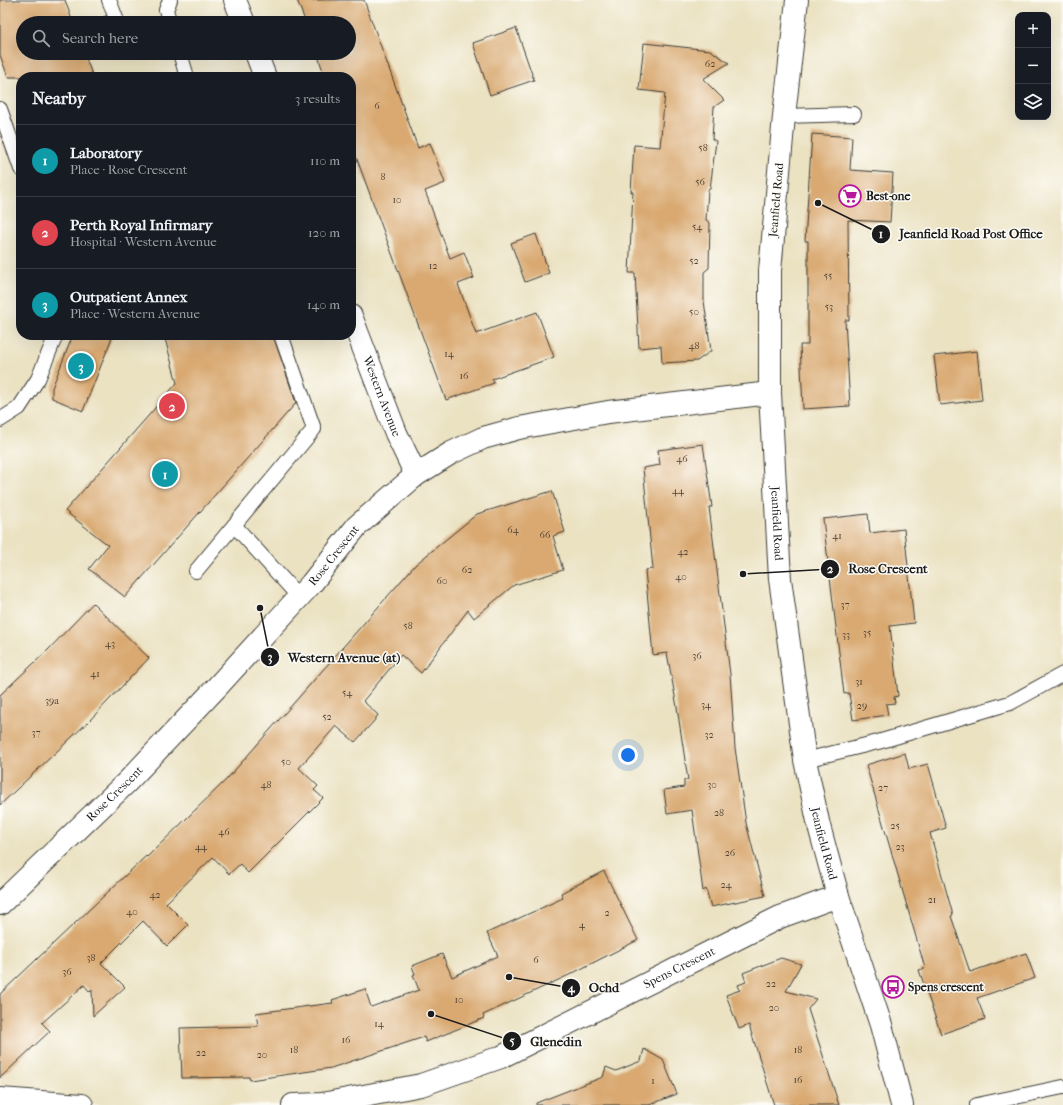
<!DOCTYPE html>
<html lang="en">
<head>
<meta charset="utf-8">
<style>
  :root { --surface:#171b24; --page:#242831; --text:#f1f3f6; --muted:#9ea1a6; --line:#363941; --accent:#d93025 }
  body { margin:0; font-family:"IM FELL French Canon",serif; background:var(--page); color:var(--text) }
  .controls { position:absolute; right:12px; top:12px; display:grid; overflow:hidden; border-radius:8px; box-shadow:0 4px 16px #0002 }
  .controls button { width:36px; height:36px; display:grid; place-items:center; padding:0; border:0; border-bottom:1px solid var(--line); background:var(--surface); color:var(--text); font:20px sans-serif }
  .you { position:absolute; left:628px; top:755px; width:14px; height:14px; margin:-10px; border:3px solid #fff; border-radius:50%; background:#1a73e8; box-shadow:0 0 0 6px #1a73e833 }
  .badge { display:grid; place-items:center; width:26px; height:26px; border-radius:50%; background:var(--accent); color:#fff; font-size:13px; font-weight:700 }
  .pin { position:absolute; translate:-50% -50%; border:2px solid #fff; box-shadow:0 1px 4px #0006 }
  .list { margin:0; padding:0; list-style:none }
  h2 { display:flex; justify-content:space-between; align-items:center; height:52px; margin:0; padding:0 16px; font-size:17px }
  h2 small { font-size:13px; font-weight:400; color:var(--muted) }
  .list li { display:grid; grid-template-columns:26px 1fr auto; gap:12px; align-items:center; box-sizing:border-box; height:72px; padding:0 16px; border-top:1px solid var(--line) }
  .list b { display:block; font-size:15px; white-space:nowrap }
  .list p { margin:0; font-size:13px; white-space:nowrap; color:var(--muted) }
  .list em { font-size:13px; font-style:normal; color:var(--muted) }
  .icon { flex:none; width:22px; height:22px; fill:none; stroke:currentColor; stroke-width:2; stroke-linecap:round; stroke-linejoin:round }
  .map { position:relative; flex:none; width:1063px; height:1105px; overflow:hidden }
  .search { position:absolute; background:var(--surface); box-shadow:0 4px 16px #0002; left:16px; top:16px; width:340px; height:44px; display:flex; align-items:center; gap:10px; box-sizing:border-box; padding:0 14px; border-radius:22px; color:var(--muted); font-size:15px }
  .panel { position:absolute; background:var(--surface); box-shadow:0 4px 16px #0002; left:16px; top:72px; width:340px; height:268px; border-radius:16px }
  .map>svg:first-child { display:block }
  .building { fill:#d9a971 }
  .lines { fill:none; stroke-linecap:round; stroke-linejoin:round }
  .lane-casing { stroke:#3b3a35; stroke-width:16 }
  .street-casing { stroke:#3b3a35; stroke-width:24 }
  .secondary-casing { stroke:#3b3a35; stroke-width:24 }
  .lane { stroke:#fff; stroke-width:14 }
  .street { stroke:#fff; stroke-width:22 }
  .secondary { stroke:#fff; stroke-width:22 }
  .labels { text-anchor:middle; stroke-width:3; stroke-linejoin:round; paint-order:stroke }
  .number-label { font-size:10px; fill:#4b3f31 }
  .poi-label { font-size:12px; font-weight:bold; fill:#1c1c1c; stroke:#fdfcf7; text-anchor:start }
  .street-label { font-size:12px; fill:#1c1c1c; stroke:#fdfcf7 }
  .leader { fill:none; stroke:#1c1c1c; stroke-width:1.5 }
  .callout-dot { fill:#1c1c1c; stroke:#fdfcf7; stroke-width:1.5 }
  .mark-label { font-size:12px; text-anchor:middle; font-weight:bold; fill:#fff }
  .callout-label { font-size:13px; text-anchor:middle; font-weight:bold; fill:#1c1c1c; stroke:#fdfcf7; stroke-width:3; stroke-linejoin:round; paint-order:stroke }
</style>
</head>
<body>
<div class="map">
<svg width="1063" height="1105" viewBox="0 0 1063 1105">
  <rect width="100%" height="100%" fill="#fdfcf7"/>
  <filter id="ink" filterUnits="userSpaceOnUse"><feTurbulence type="fractalNoise" baseFrequency=".025" numOctaves="2"/><feDisplacementMap in="SourceGraphic" scale="8" xChannelSelector="R" yChannelSelector="G"/><feConvolveMatrix kernelMatrix="1 2 1 2 8 2 1 2 1" color-interpolation-filters="sRGB"/></filter>
  <filter id="wash" filterUnits="userSpaceOnUse"><feTurbulence type="fractalNoise" baseFrequency=".012" numOctaves="4" result="noise"/><feDisplacementMap in="SourceGraphic" scale="16" xChannelSelector="R" yChannelSelector="G"/><feGaussianBlur stdDeviation="0.9" result="paint"/><feColorMatrix in="noise" values="0 0 0 0 0 0 0 0 0 0 0 0 0 0 0 0 0 1.4 0 .05"/><feComposite in="paint" operator="in"/></filter>
  <g filter="url(#wash)">
    <rect width="100%" height="100%" fill="#ebe2c2"/>
    <g id="blocks">
      <path class="building" d="M0,0H65L73,23H23V53H84L93,77H8L0,55Z
        M297,0H364L418,148L430,143L445,183L425,191L450,258L464,252L474,278L458,284L476,334L537,312L554,357L492,379L494,383L446,400L351,143V77H325L317,53H349V23H306Z
        M516,28L534,80L490,95L473,43Z
        M644,43L710,50L729,63L703,79L724,100L714,107L712,139L716,141L710,189L708,190L706,220L710,223L709,268L704,272V301L711,351L697,361L662,363L661,346L639,348L635,273H629L633,192H631L634,145L660,147L665,93L639,90Z
        M812,134L852,137L850,170L893,173L890,222L848,220L849,320H845L850,406L803,409L800,345H808V241H805Z
        M536,234L549,273L525,282L511,243Z
        M73,335H113L83,411L52,398V388Z
        M164,335H273L296,403L125,597L89,569L108,545L65,511L177,383Z
        M977,351L982,400L940,405L934,356Z
        M703,444L712,507H709L730,674L735,748L746,823L765,896L711,907L706,889L703,891L692,810L667,814L664,790L684,787V780H688L677,707L667,653L653,655L645,570L653,569L643,468L660,465L658,450Z
        M552,491L565,532L553,536L563,570L514,585L474,618L468,610L421,673L401,655L363,701L378,715L374,721L355,742L336,726L299,768L318,786L314,790L323,798L248,873L240,864L229,874L213,857L166,903L188,925L167,946L143,921L101,963L125,987L93,1016L92,990L90,992L84,985L42,1023L50,1031L0,1078V994L146,856L147,857L227,779L416,564L477,514Z
        M868,514L870,533L904,529L914,623L890,626L898,696L894,697L895,703L886,704L888,715L853,720L849,693L844,694L823,519Z
        M93,603L149,658L89,721L0,805V695L48,650Z
        M905,753L909,769L928,764L946,828L930,833L953,915L951,916L970,972L1026,953L1035,978L977,998L985,1019L941,1034L919,970L925,968L866,765Z
        M604,871L638,940L567,976L483,1015L484,1018L426,1042L424,1037L331,1068L250,1080L249,1077L182,1078L180,1028L258,1026L256,1013L333,1003L332,1000L365,989L371,1007L419,990L413,975L415,974L412,966L442,954L452,977L498,956L487,933L563,898L561,893Z
        M781,958L801,964L786,991L816,999L808,1009L839,1105H774L749,1025L739,1029L726,995L740,990L738,985L746,982L743,973Z
        M644,1049L663,1060L677,1094L649,1105H536V1103L603,1077L606,1067L616,1071L641,1061Z"/>
    </g>
  </g>
  <g filter="url(#ink)">
    <use href="#blocks" fill-opacity="0" stroke="#3b3a35" stroke-width="1"/>
    <g class="lines">
      <g class="lane-casing">
        <path id="lane" d="M108,23L117,21L109,0
          M170,23L166,10L170,0
          M180,53L187,77
          M0,109L21,169
          M784,116L854,114
          M0,420L19,408L38,379L56,335
          M234,525L299,597
          M196,571L314,429L281,335
          M805,760L878,742L1010,703L1063,674
          M977,1105L1063,1087"/>
      </g>
      <g class="street-casing">
        <g id="street">
          <path d="M235,0L244,23"/>
          <path d="M256,53L265,77"/>
          <path id="s1" d="M351,316L396,433L416,475"/>
          <path id="s2" d="M0,904L128,781L217,687L311,584L357,526L416,475L451,453L483,438L519,428L608,412L770,393"/>
          <path d="M0,1099L82,1105"/>
          <path id="s3" d="M293,1105L322,1104L421,1085L501,1057L780,917L838,896"/>
        </g>
      </g>
      <g class="secondary-casing">
        <g id="secondary">
          <path id="s4" d="M797,0L784,116L770,271V393L780,579L805,760L819,826L838,896L881,1025L902,1105"/>
        </g>
      </g>
      <use href="#lane" class="lane"/>
      <use href="#street" class="street"/>
      <use href="#secondary" class="secondary"/>
    </g>
  </g>
  <defs>
    <g id="supermarket-ring" transform="scale(1.15)"><circle r="9.5" fill="#fdfcf7" stroke="#b5179e" stroke-width="1.5"/><path d="M-6-5.5h2.5l.6 2H6L4.5 2H-2.5L-4.4-4H-6ZM-1.5 3.2a1.3 1.3 0 1 0 .1 0ZM3 3.2a1.3 1.3 0 1 0 .1 0Z" fill="#b5179e"/></g>
    <g id="bus-ring" transform="scale(1.15)"><circle r="9.5" fill="#fdfcf7" stroke="#b5179e" stroke-width="1.5"/><path d="M-5-6H5V4H4V6H2V4H-2V6H-4V4H-5ZM-3.5-4V0h7V-4ZM-3.5 1.2v1.5H-2V1.2ZM2 1.2v1.5H3.5V1.2Z" fill="#b5179e"/></g>
  </defs>
  <g fill-rule="evenodd">
    <use href="#supermarket-ring" x="850" y="196"/>
    <use href="#bus-ring" x="893" y="987"/>
  </g>
  <g class="labels">
    <g class="number-label">
      <text x="710" y="67">62</text>
      <text x="377" y="109">6</text>
      <text x="703" y="151">58</text>
      <text x="383" y="180">8</text>
      <text x="700" y="185">56</text>
      <text x="397" y="203">10</text>
      <text x="697" y="230">54</text>
      <text x="694" y="264">52</text>
      <text x="433" y="269">12</text>
      <text x="828" y="279">55</text>
      <text x="829" y="310">53</text>
      <text x="694" y="315">50</text>
      <text x="694" y="349">48</text>
      <text x="449" y="357">14</text>
      <text x="464" y="379">16</text>
      <text x="682" y="462">46</text>
      <text x="678" y="494">44</text>
      <text x="513" y="533">64</text>
      <text x="545" y="538">66</text>
      <text x="837" y="539">41</text>
      <text x="683" y="555">42</text>
      <text x="467" y="573">62</text>
      <text x="681" y="580">40</text>
      <text x="442" y="584">60</text>
      <text x="845" y="608">37</text>
      <text x="408" y="629">58</text>
      <text x="867" y="636">35</text>
      <text x="846" y="638">33</text>
      <text x="110" y="647">43</text>
      <text x="697" y="659">36</text>
      <text x="95" y="677">41</text>
      <text x="859" y="685">31</text>
      <text x="347" y="696">54</text>
      <text x="52" y="704">39a</text>
      <text x="706" y="708">34</text>
      <text x="862" y="709">29</text>
      <text x="327" y="720">52</text>
      <text x="36" y="736">37</text>
      <text x="709" y="738">32</text>
      <text x="286" y="765">50</text>
      <text x="266" y="788">48</text>
      <text x="712" y="788">30</text>
      <text x="883" y="791">27</text>
      <text x="719" y="816">28</text>
      <text x="895" y="829">25</text>
      <text x="224" y="835">46</text>
      <text x="201" y="850">44</text>
      <text x="900" y="850">23</text>
      <text x="730" y="856">26</text>
      <text x="726" y="888">24</text>
      <text x="155" y="898">42</text>
      <text x="932" y="903">21</text>
      <text x="132" y="915">40</text>
      <text x="607" y="916">2</text>
      <text x="582" y="928">4</text>
      <text x="91" y="961">38</text>
      <text x="536" y="963">6</text>
      <text x="67" y="975">36</text>
      <text x="771" y="987">22</text>
      <text x="459" y="1003">10</text>
      <text x="774" y="1011">20</text>
      <text x="379" y="1027">14</text>
      <text x="346" y="1043">16</text>
      <text x="294" y="1053">18</text>
      <text x="798" y="1053">18</text>
      <text x="201" y="1056">22</text>
      <text x="262" y="1058">20</text>
      <text x="798" y="1083">16</text>
      <text x="653" y="1084">1</text>
    </g>
    <g class="poi-label">
      <text x="866" y="200">Best-one</text>
      <text x="908" y="991">Spens crescent</text>
    </g>
    <g class="street-label">
      <text transform="translate(776 200) rotate(-85)" y="4">Jeanfield Road</text>
      <text dy="4" stroke="none"><textPath href="#s1" startOffset="86">Western Avenue</textPath></text>
      <text dy="4" stroke="none"><textPath href="#s4" startOffset="525">Jeanfield Road</textPath></text>
      <text dy="4" stroke="none"><textPath href="#s2" startOffset="483">Rose Crescent</textPath></text>
      <text dy="4" stroke="none"><textPath href="#s2" startOffset="159">Rose Crescent</textPath></text>
      <text dy="4" stroke="none"><textPath href="#s4" startOffset="849">Jeanfield Road</textPath></text>
      <text dy="4" stroke="none"><textPath href="#s3" startOffset="414">Spens Crescent</textPath></text>
    </g>
  </g>
  <path class="leader" d="M818 203L881 234M743 574L830 569M260 608L270 657M509 977L571 988M431 1014L512 1041"/>
  <g class="callout-dot">
    <circle cx="818" cy="203" r="4"/>
    <circle cx="743" cy="574" r="4"/>
    <circle cx="260" cy="608" r="4"/>
    <circle cx="509" cy="977" r="4"/>
    <circle cx="431" cy="1014" r="4"/>
    <circle cx="881" cy="234" r="10"/>
    <circle cx="830" cy="569" r="10"/>
    <circle cx="270" cy="657" r="10"/>
    <circle cx="571" cy="988" r="10"/>
    <circle cx="512" cy="1041" r="10"/>
  </g>
  <g class="mark-label">
    <text x="881" y="238">1</text>
    <text x="830" y="573">2</text>
    <text x="270" y="661">3</text>
    <text x="571" y="992">4</text>
    <text x="512" y="1045">5</text>
  </g>
  <g class="callout-label">
    <text x="971" y="238">Jeanfield Road Post Office</text>
    <text x="888" y="573">Rose Crescent</text>
    <text x="344" y="662">Western Avenue (at)</text>
    <text x="604" y="992">Ochd</text>
    <text x="556" y="1046">Glenedin</text>
  </g>
</svg>
<div class="controls">
<button>+</button>
<button>−</button>
<button><svg class="icon" aria-label="layers" viewBox="0 0 24 24"><path d="M12 4l9 5-9 5-9-5zM3 14l9 5 9-5"/></svg></button>
</div>
<div class="you"></div>
<div class="pin badge" style="left:165px;top:474px;background:#0f9aa8">1</div>
<div class="pin badge" style="left:172px;top:406px;background:#e0444e">2</div>
<div class="pin badge" style="left:81px;top:366px;background:#0f9aa8">3</div>
<div class="search"><svg class="icon" aria-label="search" viewBox="0 0 24 24"><circle cx="10" cy="10" r="6"/><path d="M15 15l6 6"/></svg>Search here</div>
<section class="panel">
<h2>Nearby<small>3 results</small></h2>
<ul class="list">
<li><span class="badge" style="background:#0f9aa8">1</span><div><b>Laboratory</b><p>Place · Rose Crescent</p></div><em>110 m</em></li>
<li><span class="badge" style="background:#e0444e">2</span><div><b>Perth Royal Infirmary</b><p>Hospital · Western Avenue</p></div><em>120 m</em></li>
<li><span class="badge" style="background:#0f9aa8">3</span><div><b>Outpatient Annex</b><p>Place · Western Avenue</p></div><em>140 m</em></li>
</ul>
</section>
</div>
</body>
</html>
